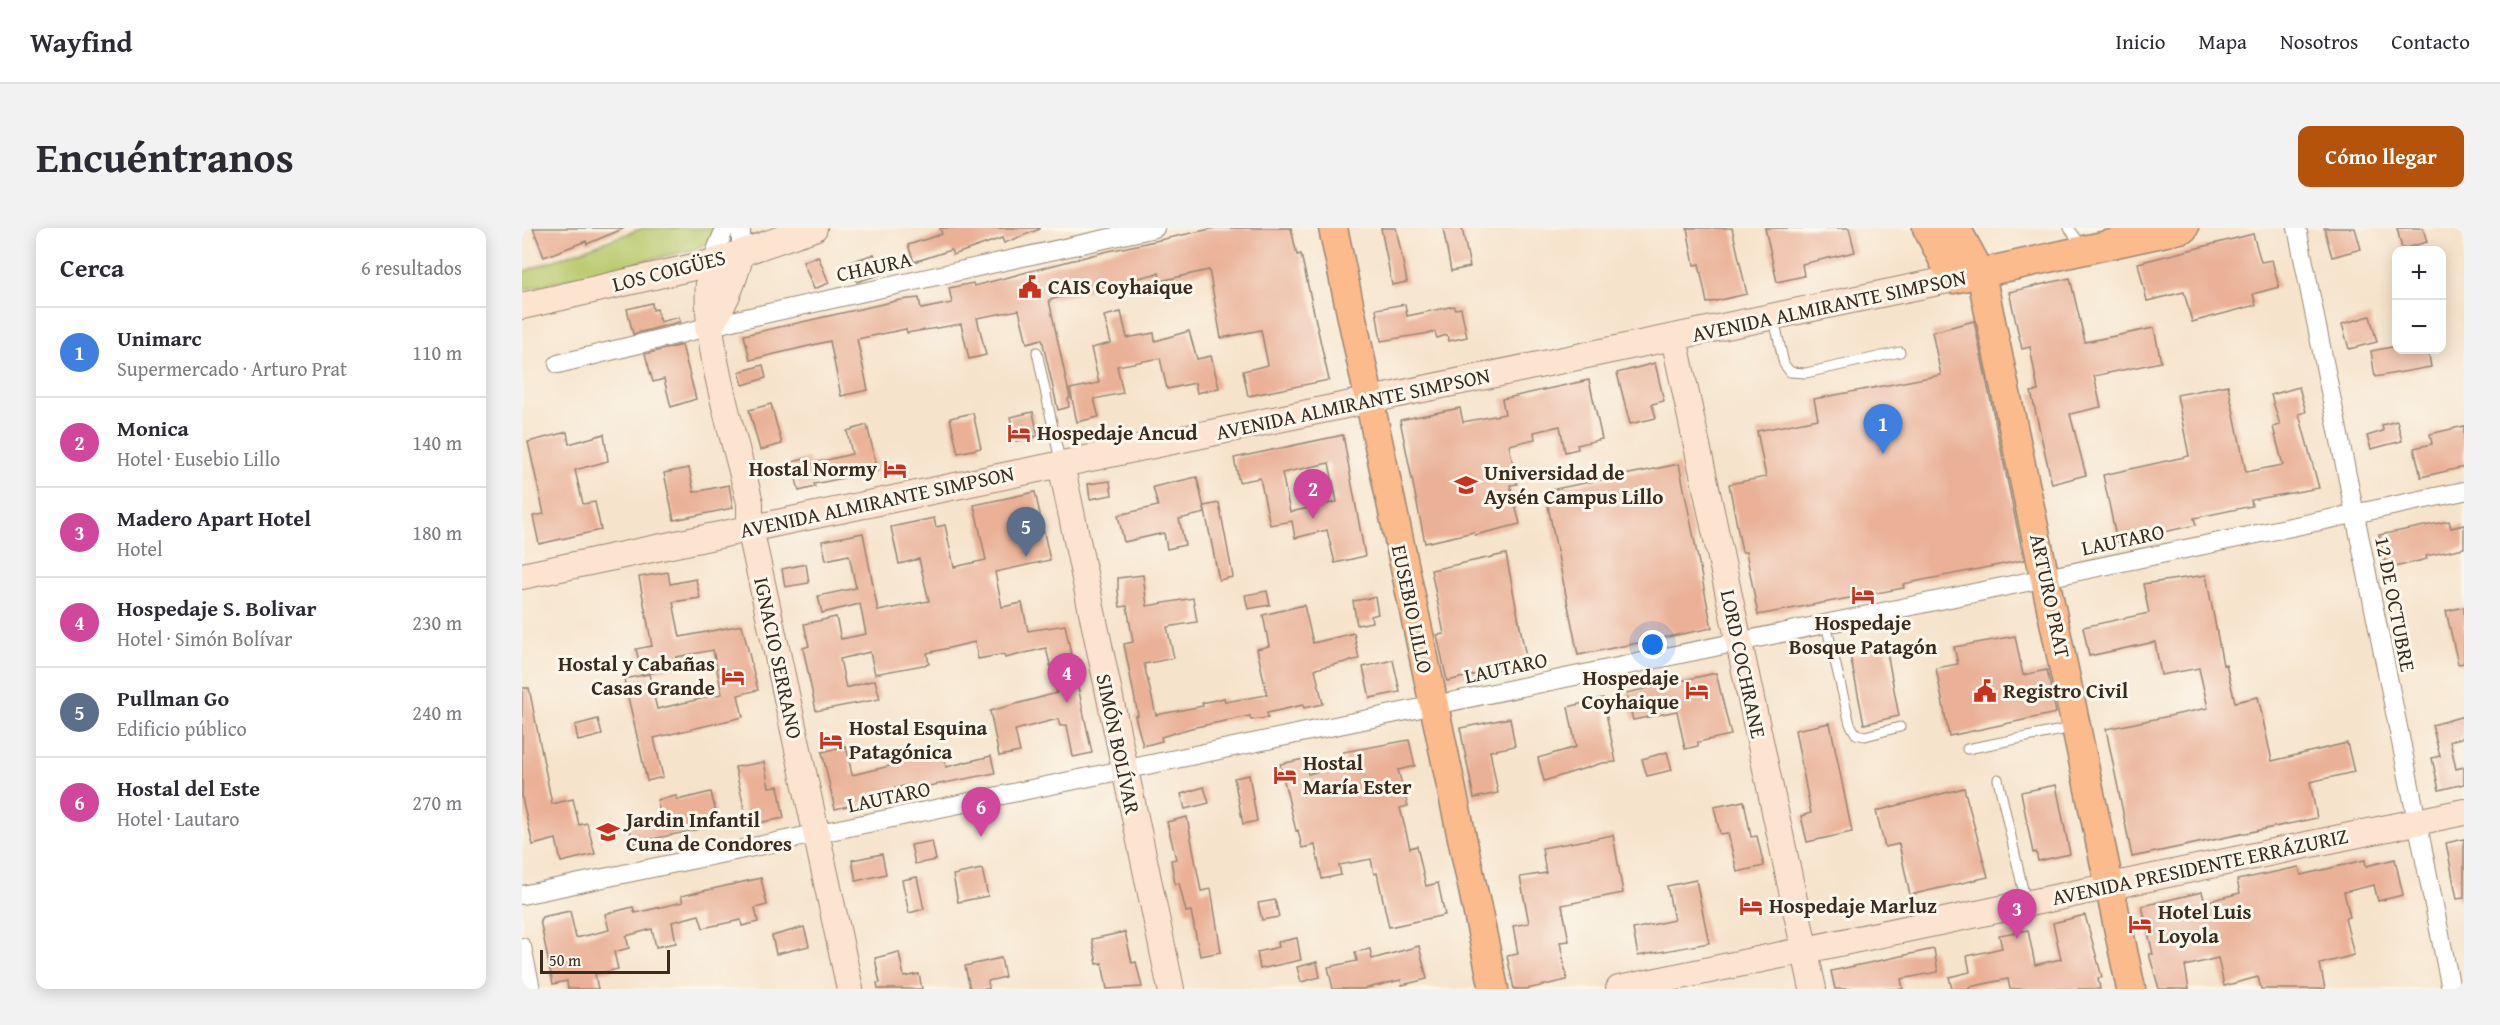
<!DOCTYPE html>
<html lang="es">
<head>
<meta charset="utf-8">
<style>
  :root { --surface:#fff; --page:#f2f2f3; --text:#2b2b33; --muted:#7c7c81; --line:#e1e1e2; --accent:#b45309 }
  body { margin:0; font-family:"Gentium Book Plus",serif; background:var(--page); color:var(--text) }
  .controls { position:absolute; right:18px; top:18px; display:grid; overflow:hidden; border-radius:12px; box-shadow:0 3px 15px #0003 }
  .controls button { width:54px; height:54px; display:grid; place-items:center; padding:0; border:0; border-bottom:2px solid var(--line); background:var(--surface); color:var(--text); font:30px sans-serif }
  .scale { position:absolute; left:18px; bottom:15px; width:130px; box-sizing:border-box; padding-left:6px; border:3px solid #3b2a1e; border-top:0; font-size:16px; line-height:21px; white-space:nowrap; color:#3b2a1e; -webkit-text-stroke:4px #fbf7ec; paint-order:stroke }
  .you { position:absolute; left:1131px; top:417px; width:21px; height:21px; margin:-15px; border:4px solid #fff; border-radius:50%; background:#1a73e8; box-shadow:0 0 0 9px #1a73e833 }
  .badge { display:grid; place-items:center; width:39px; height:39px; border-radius:50%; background:var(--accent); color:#fff; font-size:20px; font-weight:700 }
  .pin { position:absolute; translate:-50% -50px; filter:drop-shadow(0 2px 3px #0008) }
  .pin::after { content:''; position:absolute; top:32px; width:21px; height:18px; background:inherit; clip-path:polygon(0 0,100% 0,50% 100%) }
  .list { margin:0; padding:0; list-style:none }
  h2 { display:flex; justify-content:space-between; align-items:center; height:78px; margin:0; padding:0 24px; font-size:26px }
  h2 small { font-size:20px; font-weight:400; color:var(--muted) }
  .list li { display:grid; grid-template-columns:39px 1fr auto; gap:18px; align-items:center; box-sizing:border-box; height:90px; padding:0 24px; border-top:2px solid var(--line) }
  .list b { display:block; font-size:22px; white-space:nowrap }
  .list p { margin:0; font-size:20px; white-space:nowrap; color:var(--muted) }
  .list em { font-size:20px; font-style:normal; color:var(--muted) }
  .map { position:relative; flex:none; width:1942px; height:761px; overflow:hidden; border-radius:12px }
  header { display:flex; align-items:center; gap:36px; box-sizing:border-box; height:84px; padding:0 30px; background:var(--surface); border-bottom:2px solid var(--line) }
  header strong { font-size:28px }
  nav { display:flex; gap:33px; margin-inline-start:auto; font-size:21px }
  .intro { display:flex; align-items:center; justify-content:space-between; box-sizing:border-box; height:144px; padding:0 36px }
  h1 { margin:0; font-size:42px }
  .button { padding:15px 27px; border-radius:12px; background:var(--accent); color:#fff; font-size:21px; font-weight:700 }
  main { display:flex; gap:36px; padding:0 36px }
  aside { flex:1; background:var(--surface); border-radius:12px; box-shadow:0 3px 15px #0003 }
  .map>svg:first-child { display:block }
  .green { fill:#b8c86b; stroke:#7a7944; stroke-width:1.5 }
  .building { fill:#eab197; fill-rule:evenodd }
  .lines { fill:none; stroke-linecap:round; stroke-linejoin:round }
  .lane-casing { stroke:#988674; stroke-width:11 }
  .street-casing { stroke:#988674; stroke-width:20 }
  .secondary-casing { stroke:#988674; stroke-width:28 }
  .primary-casing { stroke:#988674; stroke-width:31 }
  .lane { stroke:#fff; stroke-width:9 }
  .street { stroke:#fff; stroke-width:18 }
  .secondary { stroke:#fde4d1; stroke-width:26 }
  .primary { stroke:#fbbb8c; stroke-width:28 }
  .labels { text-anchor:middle; stroke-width:6; stroke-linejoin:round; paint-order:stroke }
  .street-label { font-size:21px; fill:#3b2a1e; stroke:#fbf7ec }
  .poi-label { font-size:21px; font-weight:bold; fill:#3b2a1e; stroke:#fbf7ec; text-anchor:start }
</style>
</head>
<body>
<header>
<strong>Wayfind</strong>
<nav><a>Inicio</a><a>Mapa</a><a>Nosotros</a><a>Contacto</a></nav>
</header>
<div class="intro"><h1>Encuéntranos</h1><a class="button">Cómo llegar</a></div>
<main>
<aside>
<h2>Cerca<small>6 resultados</small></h2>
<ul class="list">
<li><span class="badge" style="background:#3f7fe0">1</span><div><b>Unimarc</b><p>Supermercado · Arturo Prat</p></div><em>110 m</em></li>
<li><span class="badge" style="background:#d1479c">2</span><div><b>Monica</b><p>Hotel · Eusebio Lillo</p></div><em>140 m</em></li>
<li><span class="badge" style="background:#d1479c">3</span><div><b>Madero Apart Hotel</b><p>Hotel</p></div><em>180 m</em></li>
<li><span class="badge" style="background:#d1479c">4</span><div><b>Hospedaje S. Bolivar</b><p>Hotel · Simón Bolívar</p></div><em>230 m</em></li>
<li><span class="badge" style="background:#5c6f8a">5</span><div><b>Pullman Go</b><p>Edificio público</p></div><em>240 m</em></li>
<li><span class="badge" style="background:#d1479c">6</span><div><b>Hostal del Este</b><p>Hotel · Lautaro</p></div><em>270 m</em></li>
</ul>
</aside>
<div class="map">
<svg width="1942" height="761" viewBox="0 0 1942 761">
  <rect width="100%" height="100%" fill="#fbf7ec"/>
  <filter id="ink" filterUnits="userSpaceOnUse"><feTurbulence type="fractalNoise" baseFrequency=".0167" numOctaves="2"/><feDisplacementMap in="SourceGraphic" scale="12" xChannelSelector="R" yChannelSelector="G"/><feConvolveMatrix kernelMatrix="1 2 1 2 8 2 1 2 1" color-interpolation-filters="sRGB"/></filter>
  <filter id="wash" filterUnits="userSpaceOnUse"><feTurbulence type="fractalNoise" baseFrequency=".008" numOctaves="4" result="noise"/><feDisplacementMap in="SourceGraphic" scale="24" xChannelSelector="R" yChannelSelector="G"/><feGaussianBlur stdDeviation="1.35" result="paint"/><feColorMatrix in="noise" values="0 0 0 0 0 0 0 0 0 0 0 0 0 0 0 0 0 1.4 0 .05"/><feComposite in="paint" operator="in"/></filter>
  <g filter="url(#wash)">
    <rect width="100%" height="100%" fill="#f6e3cb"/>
    <path class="green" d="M121,0H193L185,15L173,21L0,62V44Z"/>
    <g id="blocks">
      <path class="building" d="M11,0H103L65,16L64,13L22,29Z
        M418,0H518V1L482,15L480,10L431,27L429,22L392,34L386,17L420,6Z
        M693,0H769L775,27L779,26L807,152L726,168L721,143L746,137L739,102L699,110L687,42L638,53L637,45L527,72L548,170L546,171L547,179L536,182L520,111L505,115L497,82L455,90L464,127L447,131L439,96L385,105L384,101L335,111L346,162L319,168L308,113L228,132L222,107L378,72L397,70L399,81L430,75L427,60L451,55L452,58L582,24Z
        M859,0H874L885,54L870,57Z
        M921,0H940L948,39L929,43Z
        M1165,0H1210L1225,66L1185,75L1177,36L1172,37Z
        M1243,0H1327L1333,24L1280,36L1282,48L1255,54Z
        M1802,0H1833L1839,21L1810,29Z
        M1875,0H1901L1905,14L1880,21Z
        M1731,6L1739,34L1750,32L1757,59L1731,66L1734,77L1670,94L1662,64L1625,73L1616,35Z
        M352,26L359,46L335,54L329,34Z
        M296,28L307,55L292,61L281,34Z
        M1548,50L1563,114L1632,100L1639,134L1572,148L1579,179L1548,186L1564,247L1530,256L1509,164L1516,163L1508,119L1500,121L1487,64Z
        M130,75L131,82L135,81L138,94L157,89L158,94L111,106L105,81Z
        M883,76L885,88L932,78L933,81L939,80L945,109L927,113L925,107L915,110L913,104L859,113L854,81Z
        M599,84L605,110L632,105L633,113L667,103L675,131L689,128L697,160L675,165L673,155L645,161L638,130L595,138L601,165L572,171L577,189L555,194L548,161L577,155L569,120L589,115L582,88Z
        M1848,88L1855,114L1827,121L1820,96Z
        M1452,93L1502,332L1381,356L1382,360L1236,387L1224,324H1220L1207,256L1244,249L1235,203L1296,191L1292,171L1419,147L1410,104Z
        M160,117L174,171L149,179L142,151L131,154L123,126Z
        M1875,118V122H1906L1909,139L1853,149L1849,123Z
        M1133,135L1142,173L1130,176L1134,190L1108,196L1095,145Z
        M241,137L244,150L221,157L217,144Z
        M1067,152L1080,211L1055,217L1056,221L1043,224L1038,198L1012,204L1013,211L987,217L995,256L988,257L998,296L953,307L952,304L903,315L878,192L938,180L941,194L983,186L980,171Z
        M1706,157L1724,244L1761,237L1751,199L1758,197L1749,167L1777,159L1784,184L1777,186L1797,260L1729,272L1730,278L1672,290L1674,297L1595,314L1581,247L1667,228L1655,167Z
        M249,176L260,216L238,222L227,182Z
        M511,184L516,208L494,213L488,189Z
        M451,185L459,220L436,225L428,190Z
        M1875,193L1880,213L1849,221L1845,208L1861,203L1860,197Z
        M345,197L356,243L292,256L293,259L277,263L270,234L287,230L288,236L330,226L325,203Z
        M1942,198V239L1899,249L1892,220L1910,216L1908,206Z
        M45,204L47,216L82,206L86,233L53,242L61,276L73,274L79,302L17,316L11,288L22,286L6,214Z
        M821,207L843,328L813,335L805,302L773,310L770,293L748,297L738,250L717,254L712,230ZM807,235L815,274L768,284L760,245Z
        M1157,236L1190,400L1056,427L1023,263Z
        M167,240L172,264L207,257L211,280L152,292L142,245Z
        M675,249L683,285L657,291L663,317L645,321L642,305L602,314L596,287L636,278L631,259Z
        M588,253L590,267L568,271L566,256Z
        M513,264L528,332L473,344L480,379L500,375L506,403L543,397L570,525L551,529L545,497L538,498L536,491L493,502L498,524L477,528L468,483L535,465L524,420L483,430L482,426L456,431L453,414L405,425L407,436L353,446L348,424L318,431L324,460L353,452L358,471L294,483L281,420L287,418L282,396L314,389L319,411L344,406L338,376L300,385L296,368L334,360L327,327L304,332L300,313L341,305L356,383L407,373L397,331L377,336L369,299L412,290L414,299L423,297L432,339L464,332L452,277Z
        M697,275L711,349L697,352L682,278Z
        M1927,293L1929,300L1942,297V320L1904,328L1905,331L1865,341L1857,307Z
        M984,326L1005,435L925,453L915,407L922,406L909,342Z
        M284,336L287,355L263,359L260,341Z
        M146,344L148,356L174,351L178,370L151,374L158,409L220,397L236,462L216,467L221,489L132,510L141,549L125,553L102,451L127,446L135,481L200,466L191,422L154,429L156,439L120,447L114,421L130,418L117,349Z
        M621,347L625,378L671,370L675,394L645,399L652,430L622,436L634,487L681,478L680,475L702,470L703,474L745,467L735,421L747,418L741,387L782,377L791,415L832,405L837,431L793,441L801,476L782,480L781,477L745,485L746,490L729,492L728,488L669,500L639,509L640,513L621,518L613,488L616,487L602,416L611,414L605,378L598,379L596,363V350Z
        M1684,347L1701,437L1704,436L1713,474L1736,469L1750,533L1825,515L1832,544L1788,554L1795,590L1610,629L1584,501L1686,480L1677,440L1639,447L1633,414L1567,428L1561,399L1627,385L1621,356Z
        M745,363L748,377L726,381L723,367Z
        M853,369L856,386L849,388L850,394L835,397L831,373Z
        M1942,379V435L1936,436L1924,383Z
        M1493,408L1501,447L1525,442L1534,485L1427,508L1414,440L1436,436L1432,419Z
        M1364,419L1377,488L1342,496L1328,427Z
        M871,432L878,464L848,470L841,439Z
        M1194,445L1209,507L1176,514V518L1163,521L1155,483L1111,492L1104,465Z
        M0,460H7L30,576L51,571L57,597L65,595L73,626L39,634L34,611L11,617L0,570Z
        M1081,470L1094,534L1080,535L1022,553L1016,530L1054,519L1046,479Z
        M1942,488V509L1928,513L1934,541L1942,539V556L1917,562L1910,530L1918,528L1910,497Z
        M988,490L993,518L968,523L976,565L952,570L938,500Z
        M76,491L80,507L56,513L53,497Z
        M1308,495L1330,604L1285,614L1279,588L1289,585L1273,502Z
        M887,512L893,538L876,542L886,578L878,580L888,620L895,618L904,658L916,655L923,687L867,699L855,645L852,646L849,631L817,637L819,647L800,651L793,617L780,620L776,602L774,603L758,536L782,531L786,546L824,536L821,524Z
        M324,518L330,547L376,536L374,526L399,520L401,529L421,525L424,539L469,528L473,545L407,558L408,562L388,566L386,557L345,567L347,573L313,581L300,524Z
        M1145,524L1150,542L1125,548L1120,531Z
        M242,534L247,559L256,558L262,590L226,597L213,539Z
        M727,547L735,593L721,596L712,550Z
        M1534,557L1548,626L1516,633L1514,624L1511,625L1499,564Z
        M682,559L687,575L663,581L659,566Z
        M1442,560L1466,649L1388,667L1377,616L1363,619L1354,583Z
        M189,564L194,585L190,586L192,598L111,615L107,596L139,589L135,572L154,568L155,572Z
        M1222,573L1229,609L1235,608L1242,638L1215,644L1206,605L1198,606L1192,579Z
        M665,589L679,663L689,661L699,724L678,728L669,683L664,684L657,655L653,656L649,632L654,631L645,594Z
        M1091,607L1101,665L1040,677L1047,713L1038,714L1045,752L1005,761H992L985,728L996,726L991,698L1007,695L998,649L1024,645L1020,620Z
        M1942,611V670L1935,671L1924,615Z
        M410,613L414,632L393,636L389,617Z
        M360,626L364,646L334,653L330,632Z
        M1873,631L1881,667L1856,673L1852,657L1822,664L1828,689L1823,690L1832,727L1798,736L1803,761H1739L1736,749L1702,758L1696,730L1663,738L1667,761H1637L1627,726H1631L1620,678L1680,664L1683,674L1718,665L1715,652L1777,639L1779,647L1843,632L1844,638Z
        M460,641L466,668L436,674L431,647Z
        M395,649L402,681L387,685L380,652Z
        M239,650L245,677L233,680L236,694L220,698L219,692L181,700L177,687L150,694L154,715L134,719L130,701L104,708L107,720L92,724L96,741L73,746L76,761H46L45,753L31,756L18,692L20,689L48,683L54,710L87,702L83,686L111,679L113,685L161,674L159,668Z
        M1174,652L1187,715L1116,728L1111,701L1152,692L1145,658Z
        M753,672L757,689L740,692L736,675Z
        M1563,687L1580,749L1576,750L1578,761H1488L1486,751L1447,759L1448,761H1430L1427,749L1448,744L1445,728L1480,720L1477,707L1506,702L1513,737L1539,731L1531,695Z
        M282,699L287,718L254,726L250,708Z
        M603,704L610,735L614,734L620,759L585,761L580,735L575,736L570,711Z
        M775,710L779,732L738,741L735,724L757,719L756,714Z
        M897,718L905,751L880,757L879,752L841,761H811L806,739L835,733L833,724L848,721L850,731Z
        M1412,721L1416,744L1379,751L1381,761H1313L1309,743Z
        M377,724L382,749L397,746L400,761H356L355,755H358L353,730Z
        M479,730L483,749L466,753L467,761H448L443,738Z
        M795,734L798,749L779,754L775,739Z"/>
    </g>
  </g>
  <g filter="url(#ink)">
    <use href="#blocks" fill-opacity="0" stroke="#988674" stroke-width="1.5"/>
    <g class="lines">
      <g class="lane-casing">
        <path id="lane" d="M1547,0L1560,18
          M1252,91L1262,136L1268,144L1284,145L1378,124
          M515,124L538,233
          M1304,396L1328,496L1334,506L1343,508L1378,499
          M1445,521L1550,500
          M1476,551L1504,675"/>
      </g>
      <g class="street-casing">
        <path id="street" d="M1775,0L1929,761
          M219,25V0
          M189,35L203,0
          M36,136L210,93L633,0
          M0,667L1942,263
          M0,719L9,761"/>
      </g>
      <g class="secondary-casing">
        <path id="secondary" d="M189,35C177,109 211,202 228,275V300L328,761
          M0,78L189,35L292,0
          M186,100C203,77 212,53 219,25
          M1152,110L1291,761
          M539,236L649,761
          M0,348L1431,51
          M1097,761L1942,584"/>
      </g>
      <g class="primary-casing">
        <path id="primary" d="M811,0L972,761
          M1405,0L1431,51L1662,0
          M1434,0L1459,46L1609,761"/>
      </g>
      <use href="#lane" class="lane"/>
      <use href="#street" class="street"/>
      <use href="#secondary" class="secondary"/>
      <use href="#primary" class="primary"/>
    </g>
  </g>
  <defs>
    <g id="civic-bare" transform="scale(1.8)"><path d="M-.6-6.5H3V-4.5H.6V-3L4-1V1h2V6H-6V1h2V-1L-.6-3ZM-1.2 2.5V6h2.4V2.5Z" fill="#c8321e" stroke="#fbf7ec" stroke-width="2.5" paint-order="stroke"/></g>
    <g id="hotel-bare" transform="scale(1.8)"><path d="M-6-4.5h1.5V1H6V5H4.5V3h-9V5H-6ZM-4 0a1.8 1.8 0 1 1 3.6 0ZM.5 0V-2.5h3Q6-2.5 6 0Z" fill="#c8321e" stroke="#fbf7ec" stroke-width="2.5" paint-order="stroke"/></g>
    <g id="university-bare" transform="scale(1.8)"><path d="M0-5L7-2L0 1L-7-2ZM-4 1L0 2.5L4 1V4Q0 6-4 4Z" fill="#c8321e" stroke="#fbf7ec" stroke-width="2.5" paint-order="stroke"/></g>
    <g id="school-bare" transform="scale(1.8)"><path d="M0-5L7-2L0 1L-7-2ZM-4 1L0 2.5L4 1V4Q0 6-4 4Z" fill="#c8321e" stroke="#fbf7ec" stroke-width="2.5" paint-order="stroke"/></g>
  </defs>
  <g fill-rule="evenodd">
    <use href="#civic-bare" x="508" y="59"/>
    <use href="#hotel-bare" x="497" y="205"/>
    <use href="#hotel-bare" x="373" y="241"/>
    <use href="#university-bare" x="944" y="257"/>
    <use href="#hotel-bare" x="1341" y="367"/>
    <use href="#hotel-bare" x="211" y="448"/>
    <use href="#hotel-bare" x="1175" y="462"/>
    <use href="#civic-bare" x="1463" y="463"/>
    <use href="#hotel-bare" x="309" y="512"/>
    <use href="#hotel-bare" x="763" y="547"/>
    <use href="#school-bare" x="86" y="604"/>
    <use href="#hotel-bare" x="1229" y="678"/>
    <use href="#hotel-bare" x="1618" y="696"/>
  </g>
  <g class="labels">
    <g class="street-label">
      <text transform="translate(352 39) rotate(-12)" y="7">CHAURA</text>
      <text transform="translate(147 43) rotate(-14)" y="7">LOS COIGÜES</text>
      <text transform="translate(1307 78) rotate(-12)" y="7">AVENIDA ALMIRANTE SIMPSON</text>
      <text transform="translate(831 176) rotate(-12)" y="7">AVENIDA ALMIRANTE SIMPSON</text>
      <text transform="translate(355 274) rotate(-12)" y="7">AVENIDA ALMIRANTE SIMPSON</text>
      <text transform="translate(1601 312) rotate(-12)" y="7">LAUTARO</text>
      <text transform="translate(1528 368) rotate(78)" y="7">ARTURO PRAT</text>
      <text transform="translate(1873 376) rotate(79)" y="7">12 DE OCTUBRE</text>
      <text transform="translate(890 381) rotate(78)" y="7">EUSEBIO LILLO</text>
      <text transform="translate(256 430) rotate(78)" y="7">IGNACIO SERRANO</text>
      <text transform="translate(1221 436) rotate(78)" y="7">LORD COCHRANE</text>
      <text transform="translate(984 440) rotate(-12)" y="7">LAUTARO</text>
      <text transform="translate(596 516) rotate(78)" y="7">SIMÓN BOLÍVAR</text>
      <text transform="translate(367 569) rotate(-12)" y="7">LAUTARO</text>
      <text transform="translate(1678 639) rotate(-12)" y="7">AVENIDA PRESIDENTE ERRÁZURIZ</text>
    </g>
    <g class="poi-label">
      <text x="526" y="66">CAIS Coyhaique</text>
      <text x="515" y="212">Hospedaje Ancud</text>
      <text x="355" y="248" text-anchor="end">Hostal Normy</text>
      <text x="962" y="252">Universidad de<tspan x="962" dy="24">Aysén Campus Lillo</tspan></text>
      <text x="1341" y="402" text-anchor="middle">Hospedaje<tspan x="1341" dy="24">Bosque Patagón</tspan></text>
      <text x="193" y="443" text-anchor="end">Hostal y Cabañas<tspan x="193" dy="24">Casas Grande</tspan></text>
      <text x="1157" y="457" text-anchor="end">Hospedaje<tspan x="1157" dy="24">Coyhaique</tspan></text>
      <text x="1481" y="470">Registro Civil</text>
      <text x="327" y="507">Hostal Esquina<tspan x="327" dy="24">Patagónica</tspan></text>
      <text x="781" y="542">Hostal<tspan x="781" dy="24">María Ester</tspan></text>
      <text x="104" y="599">Jardin Infantil<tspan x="104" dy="24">Cuna de Condores</tspan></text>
      <text x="1247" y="685">Hospedaje Marluz</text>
      <text x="1636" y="691">Hotel Luis<tspan x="1636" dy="24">Loyola</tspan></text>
    </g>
  </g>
</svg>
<div class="controls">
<button>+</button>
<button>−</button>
</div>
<div class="scale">50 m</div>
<div class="you"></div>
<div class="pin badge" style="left:1361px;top:226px;background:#3f7fe0">1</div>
<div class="pin badge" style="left:791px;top:291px;background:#d1479c">2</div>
<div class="pin badge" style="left:1495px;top:711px;background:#d1479c">3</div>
<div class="pin badge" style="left:545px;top:475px;background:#d1479c">4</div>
<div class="pin badge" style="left:504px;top:329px;background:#5c6f8a">5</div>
<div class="pin badge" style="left:459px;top:609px;background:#d1479c">6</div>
</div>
</main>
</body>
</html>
